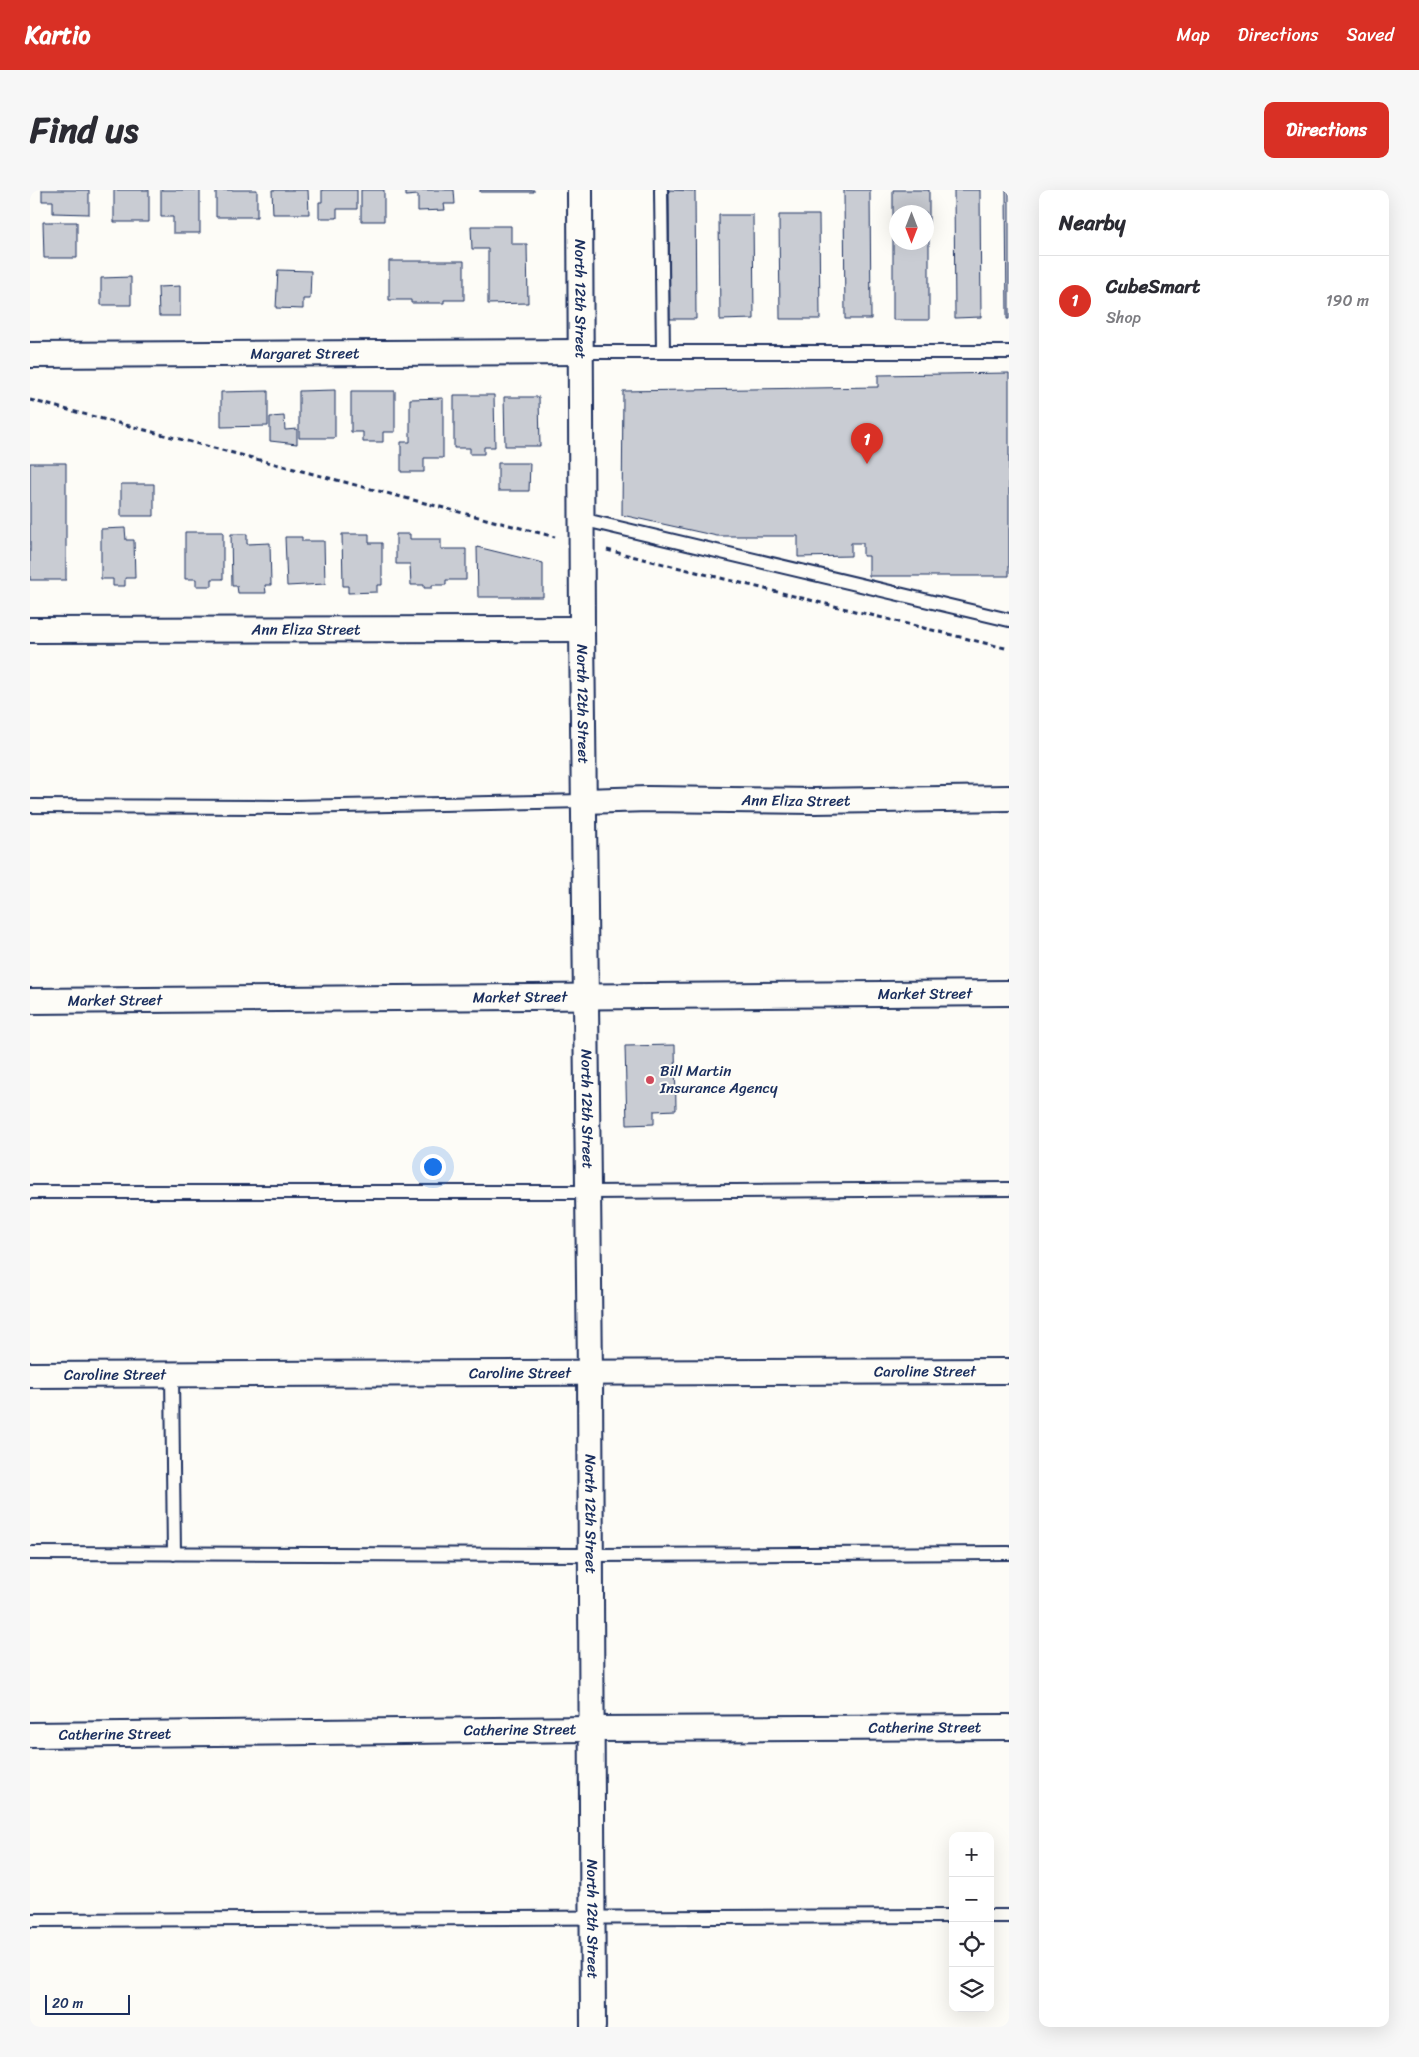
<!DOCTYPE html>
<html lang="en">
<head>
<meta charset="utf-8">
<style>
  :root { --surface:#fff; --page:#f7f7f7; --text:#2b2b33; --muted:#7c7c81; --line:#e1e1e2; --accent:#d93025 }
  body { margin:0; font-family:Sriracha,sans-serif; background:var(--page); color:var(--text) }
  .controls { position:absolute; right:15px; bottom:15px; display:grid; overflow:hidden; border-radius:10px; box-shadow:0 5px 20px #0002 }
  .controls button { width:45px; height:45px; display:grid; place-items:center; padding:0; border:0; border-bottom:1px solid var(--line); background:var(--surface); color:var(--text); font:25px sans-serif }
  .compass { position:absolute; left:859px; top:15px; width:45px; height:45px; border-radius:50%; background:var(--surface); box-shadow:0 5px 20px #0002; rotate:180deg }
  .scale { position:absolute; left:15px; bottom:12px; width:85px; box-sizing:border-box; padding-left:5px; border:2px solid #1b2f5e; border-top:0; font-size:14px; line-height:18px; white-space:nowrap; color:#1b2f5e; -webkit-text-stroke:4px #fdfcf7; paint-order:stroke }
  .you { position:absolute; left:402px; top:976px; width:18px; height:18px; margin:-12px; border:4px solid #fff; border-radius:50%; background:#1a73e8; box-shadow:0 0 0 8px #1a73e833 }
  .badge { display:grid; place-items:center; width:32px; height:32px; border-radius:50%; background:var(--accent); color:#fff; font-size:16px; font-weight:700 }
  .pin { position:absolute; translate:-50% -41px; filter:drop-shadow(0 1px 2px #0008) }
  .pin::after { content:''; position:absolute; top:26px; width:18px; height:15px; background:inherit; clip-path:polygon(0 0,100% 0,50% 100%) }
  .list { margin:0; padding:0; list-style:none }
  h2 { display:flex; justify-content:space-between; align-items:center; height:65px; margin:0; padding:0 20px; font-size:21px }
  h2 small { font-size:16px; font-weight:400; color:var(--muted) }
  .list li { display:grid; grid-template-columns:32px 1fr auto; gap:15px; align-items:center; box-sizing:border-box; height:90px; padding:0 20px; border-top:1px solid var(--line) }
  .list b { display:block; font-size:19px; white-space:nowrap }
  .list p { margin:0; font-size:16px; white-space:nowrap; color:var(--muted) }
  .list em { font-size:16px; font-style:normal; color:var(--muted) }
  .icon { flex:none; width:28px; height:28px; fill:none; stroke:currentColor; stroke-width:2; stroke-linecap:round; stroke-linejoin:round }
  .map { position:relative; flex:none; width:979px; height:1837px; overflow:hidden; border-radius:10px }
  header { display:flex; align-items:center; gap:30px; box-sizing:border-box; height:70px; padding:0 25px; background:var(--accent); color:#fff }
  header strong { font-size:24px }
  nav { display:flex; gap:28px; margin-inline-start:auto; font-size:18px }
  .intro { display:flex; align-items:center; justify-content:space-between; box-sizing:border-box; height:120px; padding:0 30px }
  h1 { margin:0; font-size:35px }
  .button { padding:12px 22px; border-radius:10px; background:var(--accent); color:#fff; font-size:18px; font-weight:700 }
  main { display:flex; gap:30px; padding:0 30px }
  aside { flex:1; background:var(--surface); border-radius:10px; box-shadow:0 5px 20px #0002 }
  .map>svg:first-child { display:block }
  .building { fill:#c9ccd3; stroke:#1b2f5e; fill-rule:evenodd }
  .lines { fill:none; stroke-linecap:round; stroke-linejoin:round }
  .service-casing { stroke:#1b2f5e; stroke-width:16 }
  .minor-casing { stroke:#1b2f5e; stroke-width:28 }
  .path { stroke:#1b2f5e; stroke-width:3; stroke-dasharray:5 4; stroke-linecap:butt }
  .service { stroke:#fdfcf7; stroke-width:12 }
  .minor { stroke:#fdfcf7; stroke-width:24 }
  .poi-dot { fill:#d1495b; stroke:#fdfcf7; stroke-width:2 }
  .labels { text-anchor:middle; stroke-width:4; stroke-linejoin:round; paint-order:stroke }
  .street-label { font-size:15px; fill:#1b2f5e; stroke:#fdfcf7 }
  .poi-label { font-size:15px; fill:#1b2f5e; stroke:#fdfcf7; text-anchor:start }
</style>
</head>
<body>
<header>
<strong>Kartio</strong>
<nav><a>Map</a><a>Directions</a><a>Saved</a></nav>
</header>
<div class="intro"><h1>Find us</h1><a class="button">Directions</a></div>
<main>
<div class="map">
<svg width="979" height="1837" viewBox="0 0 979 1837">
  <rect width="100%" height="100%" fill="#fdfcf7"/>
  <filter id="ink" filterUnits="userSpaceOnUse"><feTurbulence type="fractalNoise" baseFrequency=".02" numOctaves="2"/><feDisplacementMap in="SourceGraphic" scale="10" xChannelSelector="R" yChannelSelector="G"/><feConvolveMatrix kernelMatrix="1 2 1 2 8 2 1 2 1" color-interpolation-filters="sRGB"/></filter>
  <g filter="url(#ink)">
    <path class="building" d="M12,0H59V24L23,23V11H12Z
      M84,0H119V32H84Z
      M131,0H170V43H143V27H131Z
      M186,0H227V27H186Z
      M242,0H278L279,24H243Z
      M292,0H327V19H307V28H289V12H292Z
      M331,0H354V31H331Z
      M376,0H424L425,14H414L415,20L388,21V5L376,6Z
      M450,0H504V2H450Z
      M639,0L665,1L666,129H640Z
      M814,0H840L841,129H815Z
      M863,0H899V130H863ZM866,22H896V52H866Z
      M924,0H950L951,127L925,128Z
      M976,0H979V129H977Z
      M689,25H723L724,129L690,130Z
      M749,25H789L790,129H750Z
      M13,32H47V68H14Z
      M441,36H481V54H497L498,113L458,114V59H442Z
      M359,71H434V110H414V113H381V110H359Z
      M248,80L281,81L280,109H273V119L246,118Z
      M101,87V115H71V88Z
      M150,96V126H129L128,97Z
      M979,183V386H839V366H833V353H821V366L768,367V346H687L592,325L593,201L848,197V185Z
      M305,200V248H269V201Z
      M238,201V236L191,237V202Z
      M321,201H365V242H353V252H333V242H321Z
      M424,205H464L465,257H454V264H440V258H424Z
      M474,207H509L510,256H475Z
      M413,208V268H394V282H371V252H380V209Z
      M254,226L255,240L267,239V254L240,251V227Z
      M0,273H36V390H0Z
      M468,273H500L499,301H468Z
      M91,294H124V326H91Z
      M95,338L96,350H104L105,388H95V396H83V389H71V339Z
      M155,342H193V389H182V396H166V389H155Z
      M201,344H217V354L240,353L241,395H235L236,403H208L207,396H202Z
      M312,344H339V353H352V395H347V402L318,403V396H313Z
      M366,344H380V349H411V359H436V390H416V395H402V398H394V395H381L380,374H366Z
      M255,347H272V351H294L295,394L257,396Z
      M447,357L513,373V407H448Z
      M645,855L646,920L624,921V934L597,935L595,856Z"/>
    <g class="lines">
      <g class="service-casing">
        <path id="service" d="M631,0L633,162
          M551,162H979
          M551,329L979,430
          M0,616L261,617L554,611
          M0,1002H558L979,999
          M142,1184L144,1364
          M0,1363L560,1365L979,1363
          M960,1726H979
          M0,1730L923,1726"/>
      </g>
      <g class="minor-casing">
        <g id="minor">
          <path id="s1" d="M550,0L552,439L560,1184L563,1837"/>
          <path id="s2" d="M0,165L551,162"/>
          <path id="s3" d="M0,440L552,439"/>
          <path id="s4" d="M554,611L618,609L784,611L979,608"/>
          <path id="s5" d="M0,811L979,803"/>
          <path id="s6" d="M0,1185L979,1181"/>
          <path id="s7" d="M0,1545L560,1539L979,1537"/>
        </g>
      </g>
      <path class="path" d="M0,210L525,347
        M577,360L979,459"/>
      <use href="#service" class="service"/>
      <use href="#minor" class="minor"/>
    </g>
  </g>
  <circle class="poi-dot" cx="620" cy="890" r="5"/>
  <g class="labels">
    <g class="street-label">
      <text dy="5" stroke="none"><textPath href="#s1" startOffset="109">North 12th Street</textPath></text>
      <text dy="5" stroke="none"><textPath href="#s2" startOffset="275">Margaret Street</textPath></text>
      <text dy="5" stroke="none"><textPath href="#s3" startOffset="276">Ann Eliza Street</textPath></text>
      <text dy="5" stroke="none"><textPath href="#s1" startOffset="514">North 12th Street</textPath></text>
      <text dy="5" stroke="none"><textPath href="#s4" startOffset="212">Ann Eliza Street</textPath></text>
      <text dy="5" stroke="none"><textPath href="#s5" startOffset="895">Market Street</textPath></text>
      <text dy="5" stroke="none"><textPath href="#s5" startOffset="490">Market Street</textPath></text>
      <text dy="5" stroke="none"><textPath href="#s5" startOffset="85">Market Street</textPath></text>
      <text dy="5" stroke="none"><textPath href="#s1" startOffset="919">North 12th Street</textPath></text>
      <text dy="5" stroke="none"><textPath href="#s6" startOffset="895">Caroline Street</textPath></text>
      <text dy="5" stroke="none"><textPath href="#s6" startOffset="85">Caroline Street</textPath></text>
      <text dy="5" stroke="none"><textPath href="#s6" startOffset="490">Caroline Street</textPath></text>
      <text dy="5" stroke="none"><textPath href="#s1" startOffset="1324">North 12th Street</textPath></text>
      <text dy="5" stroke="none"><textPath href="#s7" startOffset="895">Catherine Street</textPath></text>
      <text dy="5" stroke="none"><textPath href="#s7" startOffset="490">Catherine Street</textPath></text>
      <text dy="5" stroke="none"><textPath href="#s7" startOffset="85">Catherine Street</textPath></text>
      <text dy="5" stroke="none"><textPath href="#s1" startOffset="1729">North 12th Street</textPath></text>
    </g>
    <g class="poi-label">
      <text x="630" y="886">Bill Martin<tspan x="630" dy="17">Insurance Agency</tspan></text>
    </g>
  </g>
</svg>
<div class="controls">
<button>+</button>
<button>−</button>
<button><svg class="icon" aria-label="locate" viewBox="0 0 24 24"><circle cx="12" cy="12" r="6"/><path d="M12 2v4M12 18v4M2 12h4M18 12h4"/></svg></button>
<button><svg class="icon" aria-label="layers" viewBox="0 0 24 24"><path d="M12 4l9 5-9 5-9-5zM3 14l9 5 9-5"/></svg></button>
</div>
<svg class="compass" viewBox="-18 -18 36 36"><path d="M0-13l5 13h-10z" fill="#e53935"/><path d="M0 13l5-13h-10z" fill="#7c7c81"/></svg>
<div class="scale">20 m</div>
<div class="you"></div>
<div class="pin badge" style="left:837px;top:274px">1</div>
</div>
<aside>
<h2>Nearby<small></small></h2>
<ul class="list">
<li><span class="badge">1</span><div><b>CubeSmart</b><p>Shop</p></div><em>190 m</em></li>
</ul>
</aside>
</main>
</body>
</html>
